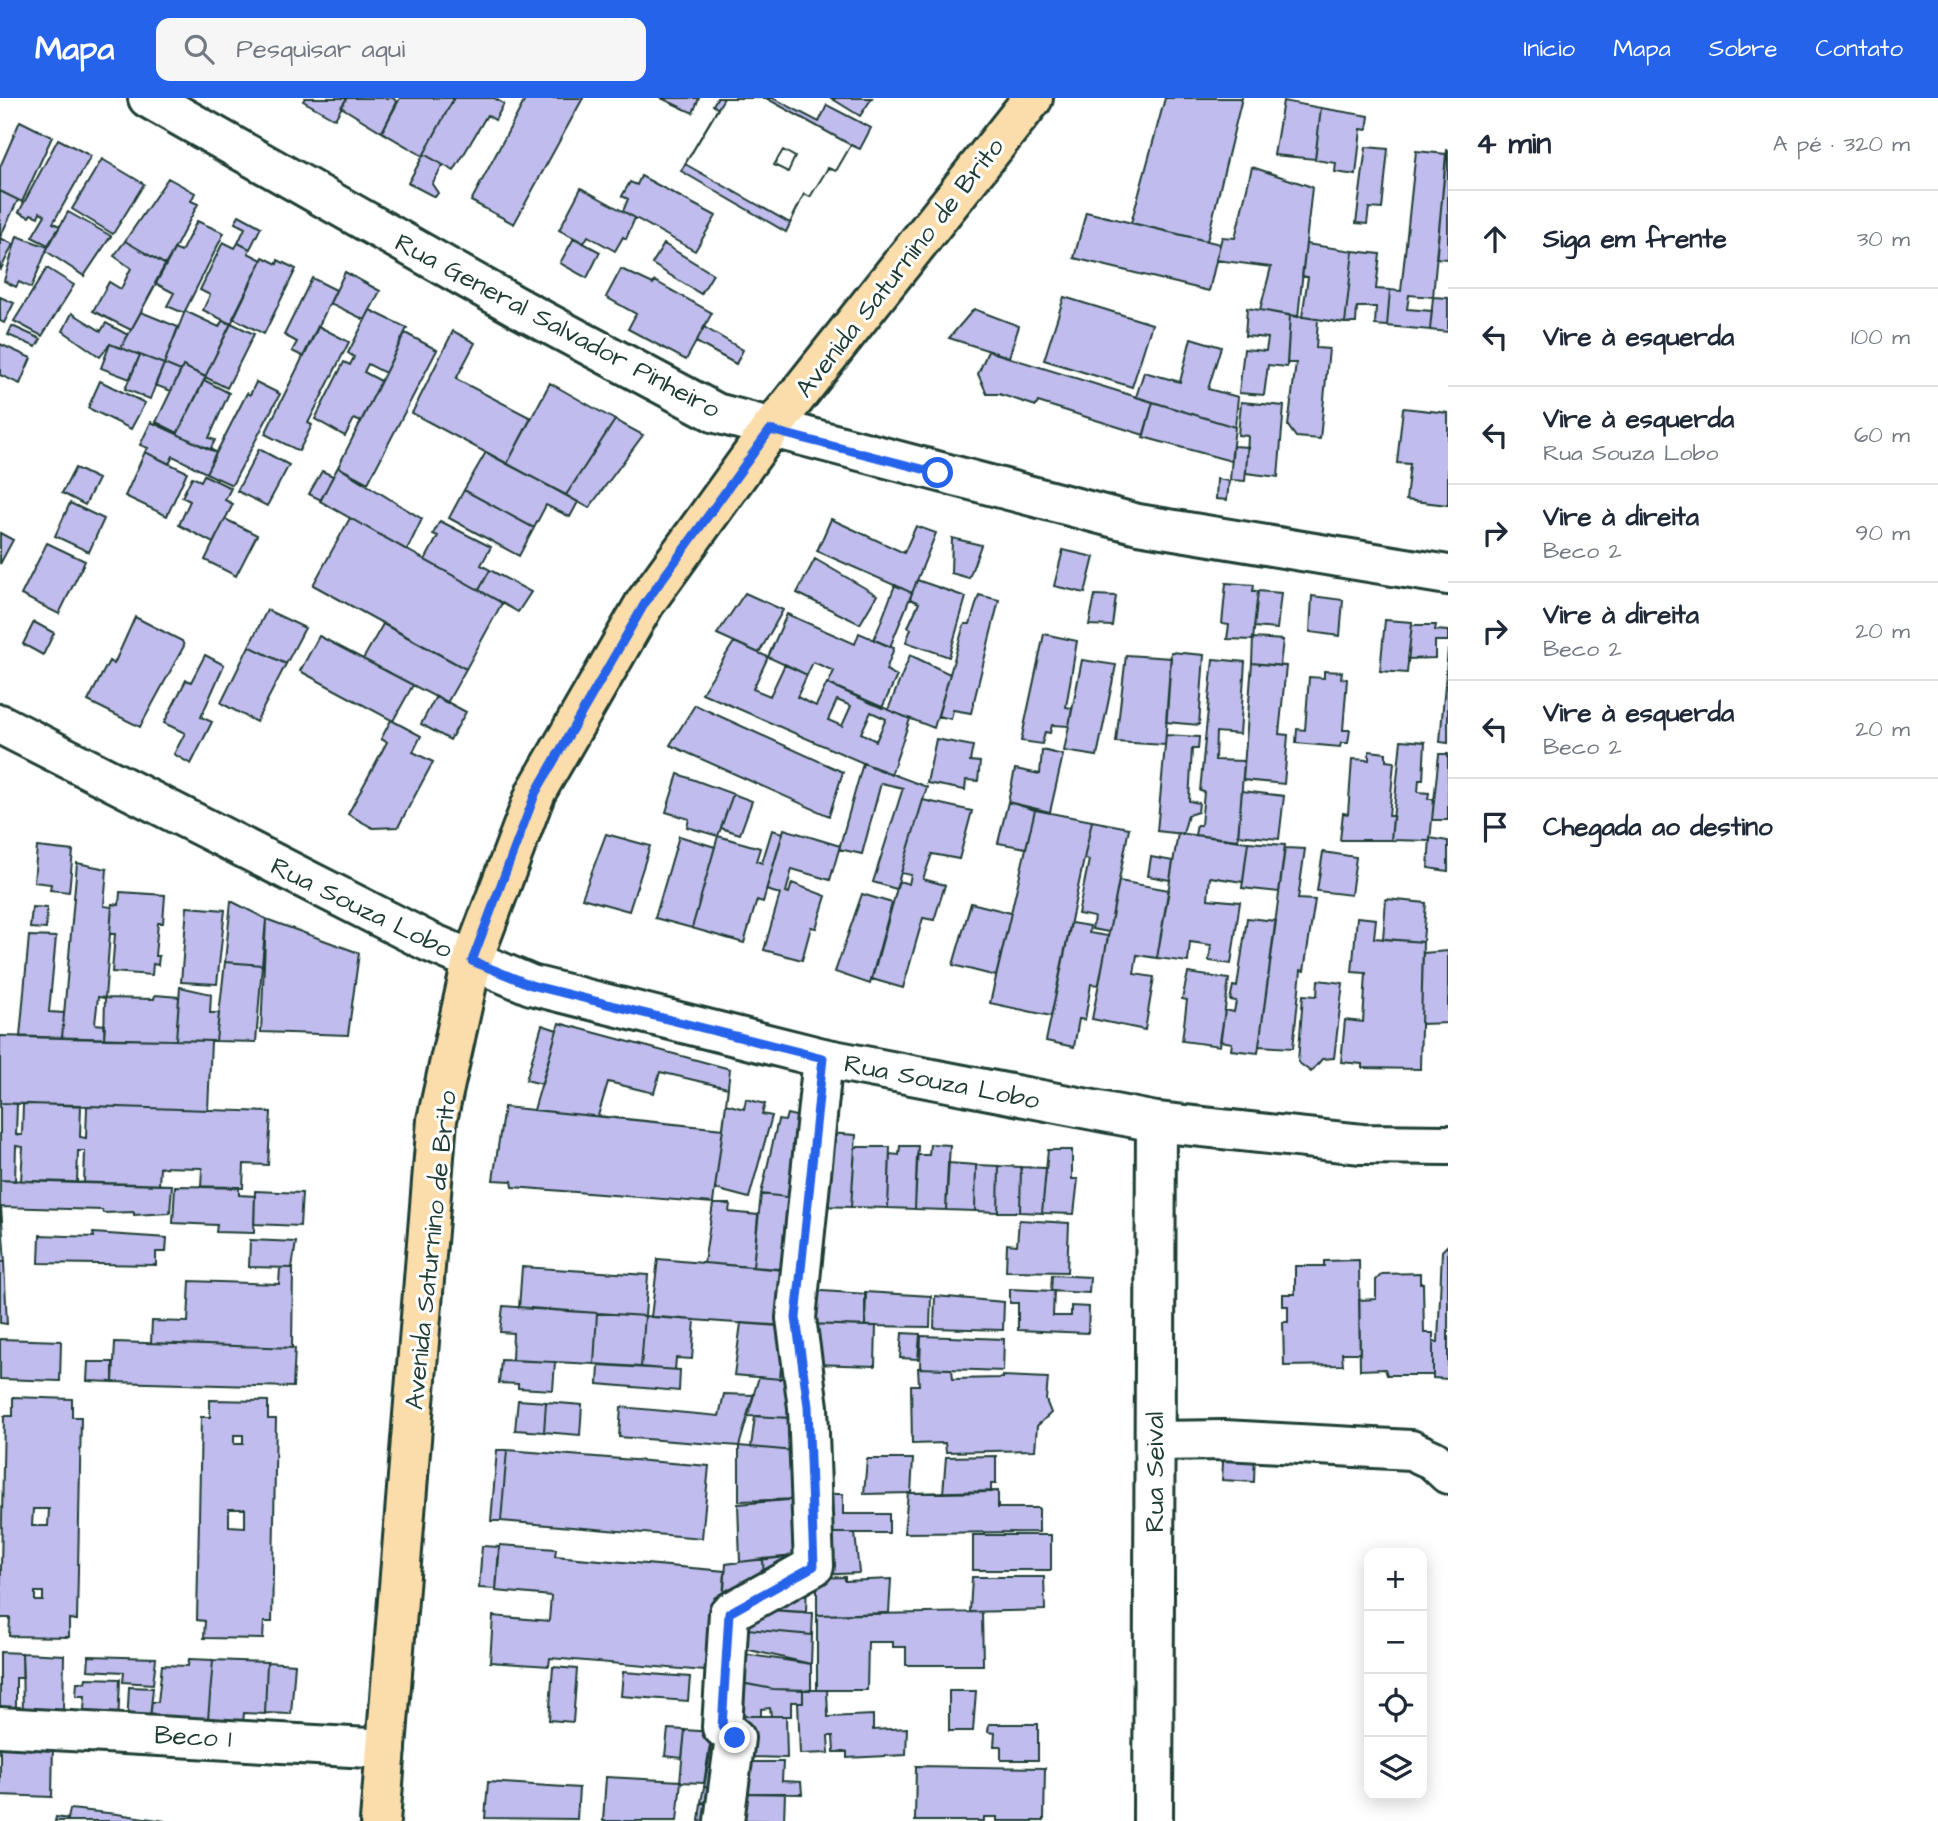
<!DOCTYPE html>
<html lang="pt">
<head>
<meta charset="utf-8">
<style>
  :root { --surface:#fff; --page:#f6f6f7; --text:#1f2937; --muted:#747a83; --line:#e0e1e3; --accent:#2563eb }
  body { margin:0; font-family:"Architects Daughter",sans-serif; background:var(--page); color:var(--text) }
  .controls { position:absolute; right:21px; bottom:21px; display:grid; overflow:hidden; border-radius:14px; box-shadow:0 4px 18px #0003 }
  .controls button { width:63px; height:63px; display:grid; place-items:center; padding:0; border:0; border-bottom:2px solid var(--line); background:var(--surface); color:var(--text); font:35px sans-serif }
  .stop { position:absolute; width:21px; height:21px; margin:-16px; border:5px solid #2563eb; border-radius:50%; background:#fff }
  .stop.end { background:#2563eb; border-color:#fff; box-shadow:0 2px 7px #0008 }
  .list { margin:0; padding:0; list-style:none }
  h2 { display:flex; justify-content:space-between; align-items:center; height:91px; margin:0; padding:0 28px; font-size:30px }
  h2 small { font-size:23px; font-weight:400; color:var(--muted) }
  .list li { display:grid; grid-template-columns:46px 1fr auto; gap:21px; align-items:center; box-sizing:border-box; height:98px; padding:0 28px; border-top:2px solid var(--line) }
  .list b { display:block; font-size:26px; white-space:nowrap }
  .list p { margin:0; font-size:23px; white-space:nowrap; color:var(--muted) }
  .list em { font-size:23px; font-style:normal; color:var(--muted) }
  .icon { flex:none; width:38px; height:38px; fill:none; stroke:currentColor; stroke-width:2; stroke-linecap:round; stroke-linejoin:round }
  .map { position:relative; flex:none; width:1448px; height:1723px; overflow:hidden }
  header { display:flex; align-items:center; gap:42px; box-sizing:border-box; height:98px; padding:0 35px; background:var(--accent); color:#fff }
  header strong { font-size:33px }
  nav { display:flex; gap:38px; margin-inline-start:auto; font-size:24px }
  .search { width:490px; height:63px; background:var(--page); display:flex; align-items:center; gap:18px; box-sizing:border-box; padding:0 24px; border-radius:14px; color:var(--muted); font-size:26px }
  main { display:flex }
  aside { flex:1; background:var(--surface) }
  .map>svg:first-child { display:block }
  .building { fill:#c1bcee; stroke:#1f3d34; stroke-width:2; fill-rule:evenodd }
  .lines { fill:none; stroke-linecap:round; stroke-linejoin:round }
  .minor-casing { stroke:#1f3d34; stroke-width:44 }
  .major-casing { stroke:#1f3d34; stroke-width:44 }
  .minor { stroke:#fff; stroke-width:38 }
  .major { stroke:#faddab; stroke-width:38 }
  .route { stroke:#2563eb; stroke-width:9 }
  .labels { text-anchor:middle; stroke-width:6; stroke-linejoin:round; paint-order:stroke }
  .street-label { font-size:26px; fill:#1f3d34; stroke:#fff }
</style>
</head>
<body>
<header>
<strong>Mapa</strong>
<div class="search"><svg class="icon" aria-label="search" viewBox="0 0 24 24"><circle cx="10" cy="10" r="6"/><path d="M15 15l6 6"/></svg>Pesquisar aqui</div>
<nav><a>Início</a><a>Mapa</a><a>Sobre</a><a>Contato</a></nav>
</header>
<main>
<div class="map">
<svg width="1448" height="1723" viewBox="0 0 1448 1723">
  <rect width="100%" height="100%" fill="#fff"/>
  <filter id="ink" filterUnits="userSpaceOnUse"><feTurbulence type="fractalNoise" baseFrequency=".0143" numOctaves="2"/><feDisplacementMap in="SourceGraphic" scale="14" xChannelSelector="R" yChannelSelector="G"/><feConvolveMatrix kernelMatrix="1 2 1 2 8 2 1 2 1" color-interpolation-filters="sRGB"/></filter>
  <g filter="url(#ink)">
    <path class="building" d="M305,0H347L335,21L303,3Z
      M347,0H393L397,4L382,34L341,9Z
      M400,0H454L423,58L382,34Z
      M454,0H494L504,6L495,22L487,17L454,73L424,56Z
      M526,0H583L514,126L471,103Z
      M661,0H699L693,15Z
      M717,0H773L819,24L827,7L871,30L860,51L851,47L836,73L828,70L810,99L804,96L786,134L681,73L718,11L713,7ZM783,52L795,59L788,74L774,67Z
      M724,0H766L851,47L836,73L828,70L810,99L804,96L790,125L685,66ZM783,52L795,59L788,74L774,67Z
      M831,0H872L860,18Z
      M1165,0H1242L1207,143L1131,125Z
      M1283,3L1321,10L1315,61L1274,57Z
      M1321,10L1369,18L1367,32L1361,31L1356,77L1335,74L1336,65L1315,62Z
      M20,23L52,39L22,104L0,93V69Z
      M58,41L91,58L53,125L60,128L48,147L32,139L45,117L40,114L38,119L31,116L29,119L19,114Z
      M1366,49L1388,51L1382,111L1369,110L1367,126L1356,125Z
      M1447,52H1448V161L1436,160Z
      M1416,53L1446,56L1433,199L1409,197L1407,211L1432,213L1430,232L1387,228L1390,192L1401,193Z
      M424,56L443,67L432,86L438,95L435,99L408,85Z
      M102,61L144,86L113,136L72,111Z
      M1252,69L1312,89L1298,219L1260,212L1271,169L1216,162L1222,139L1235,140Z
      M641,78L716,118L695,153L623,113L628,101L622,98L630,84L637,87Z
      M168,80L195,95L191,103L198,106L166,167L125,143Z
      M581,90L635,120L626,141L623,139L615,153L588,138L584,145L559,132Z
      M0,93L18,102L0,139Z
      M68,114L111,138L84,178L46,153Z
      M1086,114L1220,146L1209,193L1074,160Z
      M239,117L261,129L250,151L238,145L245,130L235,125Z
      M197,123L224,135L184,215L167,208L174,195L155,185L174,151L181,154Z
      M17,138L48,149L31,190L19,184L16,189L4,183Z
      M0,140L13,146L0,173Z
      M574,140L600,154L587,180L560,165Z
      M125,143L166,167L131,232L93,213L109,184L121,191L131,170L114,158Z
      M223,144L235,150L238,145L250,151L248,155L262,162L231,226L203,212L210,197L200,192Z
      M664,146L713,176L701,196L652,166Z
      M1306,146L1353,153L1345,225L1302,219L1308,179L1302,178Z
      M1353,153L1380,156L1376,191L1390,192L1387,228L1375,227L1376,209H1357L1356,225H1345Z
      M263,159L277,166L278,162L296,171L264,236L233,220Z
      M47,170L74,187L42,238L14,223Z
      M621,171L653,186L655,183L712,215L686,262L628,231L636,216L606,199Z
      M345,174L380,193L365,222L330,205Z
      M312,180L336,192L304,259L292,253L297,244L284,237Z
      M0,199L14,205L4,225L0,223Z
      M1064,199L1152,226L1132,289L1044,262Z
      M1433,199L1448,200V234L1430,232Z
      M1247,210L1290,217L1287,269L1268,267L1264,297L1239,295L1244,251L1266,253L1268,240L1245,238Z
      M974,211L1019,228L1009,259L949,240Z
      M370,212L407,230L385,275L368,266L364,274L381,283L361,324L354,321L345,338L315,321L344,264L350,267L354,259L348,255Z
      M185,213L219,229L222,223L231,226L205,279L183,268L181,273L164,266Z
      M141,214L178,229L164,266L121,250Z
      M72,215L101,233L106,225L128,237L121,250L110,246L100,259L63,233Z
      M1290,217L1318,221L1316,250L1329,251L1320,341L1296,339L1288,328L1296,265H1287Z
      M231,225L254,236L227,290L205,279Z
      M12,228L41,241L36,249L8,237Z
      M318,228L349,244L308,325L312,327L299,353L265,336Z
      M704,229L743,252L736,266L696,244Z
      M453,233L475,245L456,281L531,320L507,366L412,315Z
      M405,235L437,252L368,385L338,369Z
      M1191,240L1221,249L1208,291L1238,299L1235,329L1136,299L1144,274L1180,284Z
      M0,246L31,260L20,286L0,277Z
      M110,246L140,257L130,281L101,270Z
      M988,253L1153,304L1144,337L1038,304L1036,308L999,296H987L978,276Z
      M140,257L164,266L150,301L125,291Z
      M164,266L181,273L171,293L155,287Z
      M183,268L206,279L178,335L156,324Z
      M204,282L229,295L209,340L215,342L210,352L177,336Z
      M100,283L145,305L131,331L88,310Z
      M256,284L280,296L232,387L206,375L247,295L250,297Z
      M550,285L615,322L566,397L507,366Z
      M1153,304L1235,329L1231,363L1143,339Z
      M1241,304L1284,308L1278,379L1246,375L1248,338L1238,337Z
      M1403,310L1448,315V407L1406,402L1410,366L1397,365Z
      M615,322L643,337L589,410L566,397Z
      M151,324L216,354L206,375L173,358L169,366L145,354L148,350L140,347Z
      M1233,348L1248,349L1245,383L1230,382Z
      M259,351L289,367L267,408L237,393Z
      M145,354L187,374L167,418L125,398Z
      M486,354L578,404L570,419L546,407L534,430L464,392Z
      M338,369L422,421L407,452L320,403Z
      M75,370L98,381L85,407L62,395Z
      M322,373L333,378L321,402L309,396Z
      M204,377L231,390L225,402L233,406L213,445L179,427L190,403L182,399L192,379L201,383Z
      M1217,381L1229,383L1227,402L1216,401Z
      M464,392L534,430L519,458L449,420Z
      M70,405L104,421L89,454L55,438Z
      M350,420L502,505L466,571L313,487Z
      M225,421L257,437L236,478L205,462Z
      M831,421L904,455L916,428L936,435L912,495L817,453Z
      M440,423L491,449L481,467L490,472L479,492L425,462L438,438L433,436Z
      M0,435L13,442L0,466Z
      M952,440L981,447L969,480L951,475Z
      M47,445L85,463L59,516L21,497Z
      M1063,452L1094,459L1085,495L1054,488Z
      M815,461L877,497L860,526L797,495Z
      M490,472L531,494L518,514L479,492Z
      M917,482L966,499L949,559L906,544L911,531L908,529L919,505L910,501Z
      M1226,485L1254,487L1253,493H1258L1253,542L1227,541L1229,527L1222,526Z
      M895,487L912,495L890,549L874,542Z
      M1258,493L1281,495L1277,531L1254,529Z
      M745,495L783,512L759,555L717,536Z
      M979,497L999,502L971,615L953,612L951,621L938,618L963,530L965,526H970Z
      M1095,497L1116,498L1112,528L1089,527Z
      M1312,498L1343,502L1340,538L1310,534Z
      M267,512L305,530L286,566L249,548Z
      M787,516L855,546L859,535L894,550L886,572L897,578L882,610L828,586L834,573L813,564L807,577L768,559Z
      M135,519L182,543L184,548L140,629L88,603L109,563L114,566Z
      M1385,522L1412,524L1407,575L1380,573Z
      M34,524L54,535L43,557L23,546Z
      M383,526L466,571L447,605L363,561Z
      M1412,527H1436L1435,532L1448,533V543H1435V560L1408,561Z
      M1044,536L1077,543L1066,609L1072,610L1069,628L1052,627L1050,635L1045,634L1042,646L1021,643Z
      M319,538L413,587L393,623L300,573Z
      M1253,540L1283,542L1280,568L1252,565Z
      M734,544L768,559L753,591L770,598L785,566L807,577L797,599L816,608L827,585L910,621L891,677L702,595ZM837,602L851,608L842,628L828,622ZM871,614L886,621L876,643L861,635Z
      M249,548L286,566L256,624L221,605Z
      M1448,551V645L1440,644Z
      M1171,554L1204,557L1199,627L1166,624Z
      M205,557L224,567L201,619L212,624L191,666L174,656L185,635L164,625L186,582L191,584Z
      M910,557L950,576L934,630L888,612Z
      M1126,557L1171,560L1165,647L1116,644Z
      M1213,561L1245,564L1240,636L1216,634L1215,662L1244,663L1238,742L1195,737L1197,727H1201L1204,694L1200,693Z
      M1082,562L1116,567L1097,658L1064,653Z
      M1252,565L1286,568L1279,636L1288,637L1284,686L1243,682Z
      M1324,573L1342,574L1341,580L1347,581L1343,632H1350L1348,645H1341L1340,649L1296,645L1297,631L1305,632L1309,579L1324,580Z
      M436,598L466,614L450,642L421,626Z
      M695,607L843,674L829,718L670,647Z
      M391,622L421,638L413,654L433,664L398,729L373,730L348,716L387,644L381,641Z
      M1166,637L1199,639L1198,651H1192L1189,703L1199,705L1198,714L1188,717L1183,736L1157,733Z
      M936,641L973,648L970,663L980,664L978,683L966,682L965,692L927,685Z
      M1401,642L1425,644L1423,682H1419L1418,694L1429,695L1428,701H1434L1430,743L1391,742Z
      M1042,652L1063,657L1050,714L1008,704L1015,671L1040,676Z
      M1369,653L1386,655V663L1394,664L1389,718H1393L1391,742H1340L1343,715L1348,716L1352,661L1369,662Z
      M1439,656H1448V722H1432Z
      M863,665L927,689L896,791L873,784L903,690L881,685L862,756L839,751Z
      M678,676L733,696L718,738L687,729L689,721L666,714Z
      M1242,693L1284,698L1279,741L1238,737Z
      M733,696L752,703L740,736L721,730Z
      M923,702L972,713L959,761L932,756L923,781L945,787L934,822L923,820L903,890L872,881L899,783L909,786L911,777L901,775Z
      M1008,704L1035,712L1026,750L998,745Z
      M1035,712L1092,723L1051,918L990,905Z
      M1092,723L1129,730L1109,834L1092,831L1094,819L1078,816L1089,762L1084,761Z
      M784,731L840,748L830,782L792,771L786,794L789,795L792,785L826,798L816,830L811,829L802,862L764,852L780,796L766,792Z
      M772,732L783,735L763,804L757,802L744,845L692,830L718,738L760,750L756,763L762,765Z
      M1178,735L1248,744L1243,784L1210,779L1208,801L1240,804L1231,866L1209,863L1211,847L1190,844L1188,864L1157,860Z
      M606,736L650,748L629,813L582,800Z
      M679,738L715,749L692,830L655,820Z
      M1430,740L1448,743V773L1428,770Z
      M1248,744L1285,747L1279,794L1242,790Z
      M37,749L73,753L69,794L50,792L51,786L34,784Z
      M1285,750L1305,751L1298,801L1315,802L1304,873L1301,872L1293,950L1259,948Z
      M1323,754L1356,759L1351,797L1317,793Z
      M1151,759L1173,763L1170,782L1148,778Z
      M77,765L107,771L104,808L112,809L105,900L98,899L95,926L105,927L104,941L62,940Z
      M1119,783L1169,792L1157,860L1137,857L1134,876L1154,879L1145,932L1092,921Z
      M120,794L165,797L163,825H158L155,858H159L158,867L153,866L152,877L112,874L115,836H110L112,806L119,807Z
      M862,796L892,805L870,886L835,874Z
      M1386,801L1426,805L1423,844L1383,841Z
      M231,803L266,821L262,867L225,864Z
      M971,805L1011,815L996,878L953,867Z
      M32,809L47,810L46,831L30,830Z
      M187,809L225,812L217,886L181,884Z
      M1357,819L1376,821L1374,840L1423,844L1420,971L1362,970V966L1341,964L1345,922L1363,924L1366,875L1352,874Z
      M1247,820L1276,823L1258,955L1231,952L1232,945L1220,943L1225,912L1234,914L1236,903L1230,902L1233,888L1237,889Z
      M266,821L359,855L348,937L261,934Z
      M1071,825L1090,828L1089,835L1108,838L1099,887L1091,886L1085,922L1079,921L1074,949L1046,943Z
      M29,838L56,839L49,914L64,915L62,940L20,939Z
      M1448,853V925L1421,926L1423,855Z
      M225,864L262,867L256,944L216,943Z
      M1188,875L1229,881L1220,948L1182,943L1187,902L1182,901Z
      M1318,882L1343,885L1334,960L1322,961L1311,974L1298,964L1303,897L1317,898Z
      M180,889L211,896L210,915H219L216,943L176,942Z
      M155,897L179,899L176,942L104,941L105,900L154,901Z
      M559,925L730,971L723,1031L534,1012Z
      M542,927L557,932L542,986L526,982Z
      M0,938L211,943L208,1012L0,1005Z
      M660,974L728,990L723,1031L598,1018L608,984L654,995Z
      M746,1001L765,1006L762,1016L772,1018L749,1100L715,1091L726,1006L744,1011Z
      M0,1005L17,1006L16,1037H22L23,1006L81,1007L80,1039L86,1040L87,1008L271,1014L268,1067L244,1066L243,1090L201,1089L202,1070L160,1069L159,1087L84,1085L85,1053H78L77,1085L21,1083L23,1049L16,1048L15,1083L0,1082Z
      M504,1009L723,1031L713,1105L513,1089L512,1083L493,1082Z
      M787,1016L804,1020L803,1101L761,1096L778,1022L785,1023Z
      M828,1035L856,1037L851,1109L819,1108Z
      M930,1046L950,1047L946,1112L915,1111L917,1057H929Z
      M900,1048H918L915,1111L888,1110L890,1056L899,1057Z
      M855,1049H890L888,1110L851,1109Z
      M1048,1052H1072V1081H1078L1074,1116L1042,1115Z
      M948,1065L976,1067L975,1113L946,1112Z
      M976,1067L999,1068L998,1114L975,1113Z
      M999,1068L1021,1069L1020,1114H998Z
      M1021,1069L1046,1070L1042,1115L1020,1114Z
      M0,1082L172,1087L170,1115L134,1117V1114L103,1115L102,1112L1,1109L5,1164H0Z
      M175,1088L239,1089V1097L255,1098L254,1135L216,1134L217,1127L173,1125Z
      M255,1093L302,1095L300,1128L254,1126Z
      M761,1096L803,1101L793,1172L753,1169Z
      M713,1106H730L729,1114L758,1117L753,1169L704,1165Z
      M1019,1122L1069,1125L1067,1174L1006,1173L1007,1146L1017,1147Z
      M93,1135L167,1140L166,1154H156V1167L39,1165L40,1137L94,1139Z
      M250,1142L296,1144L292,1170L249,1169Z
      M1448,1147V1281L1433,1280V1244H1438L1442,1153Z
      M658,1161L784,1172L778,1228L651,1219Z
      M1359,1162L1360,1255H1342L1343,1267L1284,1268L1283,1224H1288V1208H1283V1196H1295V1168H1324V1163Z
      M0,1164H4L7,1226L0,1225Z
      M522,1169L648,1177L645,1218L519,1210Z
      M280,1170H293L292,1250L151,1245L152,1223L188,1224L190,1183L279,1186Z
      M1420,1175V1185H1423L1424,1235H1433V1277H1387L1385,1271L1360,1272L1359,1202L1376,1201V1182L1382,1176Z
      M1052,1177L1090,1179L1089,1195L1051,1193Z
      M1010,1191L1054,1193L1053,1218H1071V1208L1089,1209L1088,1235L1018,1232V1205H1010Z
      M807,1192L866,1196L865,1228L804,1226Z
      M865,1194L931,1198L930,1229L865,1228Z
      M935,1198L1004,1204L1003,1232L934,1230Z
      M503,1208L597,1215L594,1266L512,1262L513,1235L500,1234Z
      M597,1215L645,1218L641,1269L594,1266Z
      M645,1218L695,1222L692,1261L676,1260L675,1272L641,1269Z
      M741,1225L786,1228L780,1281L734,1277Z
      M804,1226L876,1228L875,1268L812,1266Z
      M902,1235L920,1236L918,1261L900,1260Z
      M921,1238L1004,1241L1003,1273L920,1270Z
      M0,1241L61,1243L60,1283L0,1281Z
      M115,1244L295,1250L293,1289L113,1284Z
      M501,1262L555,1264L553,1292L518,1290V1286L499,1285Z
      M88,1264H113V1284L87,1283Z
      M599,1267L680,1272L679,1293L598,1286Z
      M781,1268L796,1269L795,1320L747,1318L759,1279L780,1281Z
      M918,1270L952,1271L953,1281L1003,1280V1278L1048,1280L1046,1302L1051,1315L1037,1328L1035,1352L946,1354L945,1345L912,1346L911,1287H919Z
      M724,1296L754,1297L739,1348L619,1339L621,1309L719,1318Z
      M13,1299L72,1301V1319H81L77,1522L69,1521V1539L9,1538L10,1520H0L4,1318H13ZM33,1411H49L48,1428H32ZM35,1494H43V1503H35Z
      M210,1302L268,1303V1321H276L272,1524H264L263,1541L204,1540L205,1523L197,1522L201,1319H210ZM234,1337H243V1346H234ZM229,1411H245V1429L229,1428Z
      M518,1302L546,1304L544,1334L515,1332Z
      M546,1304L582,1307L580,1337L544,1334Z
      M755,1318L805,1321V1354L751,1349Z
      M739,1348L805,1354L801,1401L739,1403Z
      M1224,1348L1255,1349L1254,1384L1222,1382Z
      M497,1352H507L501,1423H491Z
      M507,1352L709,1368L702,1440L501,1423Z
      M996,1358V1386H991V1394L943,1395L946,1359Z
      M867,1361H913L911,1395L864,1396Z
      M998,1393V1410H1039V1434L904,1435L908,1395Z
      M817,1396H843V1416H889V1435H817Z
      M801,1401L805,1457L740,1464L738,1406Z
      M817,1435H855L859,1475L818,1477Z
      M973,1437H1051V1472H973Z
      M500,1447L556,1451L555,1458L725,1473L717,1574L550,1560L549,1568L490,1564L493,1518L549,1523L551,1498L496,1493Z
      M482,1448L499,1449L496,1491L479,1490Z
      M805,1457L764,1491L763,1461Z
      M763,1461L764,1491L723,1505L726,1466Z
      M845,1479V1483L891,1481L889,1515L817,1517V1480Z
      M972,1479H1044L1045,1512L970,1514Z
      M807,1485L806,1514L755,1511Z
      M755,1511L813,1515L812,1537L735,1530Z
      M982,1514L983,1567H906V1549H893V1544H868L867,1592H817V1517Z
      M735,1530L812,1537L811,1566L732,1548Z
      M0,1554L22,1555L23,1580H16V1611L0,1621Z
      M730,1554L811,1566V1592L773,1591L726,1582Z
      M22,1555L64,1557L63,1616L23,1619Z
      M89,1558L156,1560L153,1586L123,1584L124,1574L88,1572Z
      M189,1561L213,1562L207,1633L149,1629L152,1604H158L162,1567L188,1568Z
      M213,1562L267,1564L265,1616L244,1615L242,1634L219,1633L220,1622L208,1621Z
      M267,1564L295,1566L291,1616L265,1615Z
      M553,1569L577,1571L573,1624L549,1622Z
      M623,1574L690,1579L688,1603L621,1598Z
      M86,1580L120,1581L118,1627H83L85,1598H76L77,1584H85Z
      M729,1583L773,1591L803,1592V1604H791V1618H771L770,1610L761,1611V1618H726Z
      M129,1589L153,1590L149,1629L127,1628Z
      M803,1592H827L828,1619L873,1617V1632L907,1630L906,1657L847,1660V1654H834L833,1638H828L829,1655L800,1656L798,1604H803Z
      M949,1593H976L973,1633H949Z
      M726,1618H786L787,1660L751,1659L752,1629Z
      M989,1626H1038V1662H1001V1648H994L995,1635L988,1634Z
      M668,1631L685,1632L682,1660L665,1658Z
      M685,1632L712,1634L704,1685L680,1684Z
      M0,1642L53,1643L52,1699L0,1697Z
      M712,1643L725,1645L721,1690L704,1689Z
      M735,1664H783L782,1683L801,1684L802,1696L734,1695Z
      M916,1668L1045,1670L1044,1723H997V1719H984V1723H915Z
      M606,1679L681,1683L677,1723H603Z
      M488,1684L579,1690L577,1721L485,1720Z
      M704,1689L721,1690L714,1706L701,1704Z
      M741,1695H785L784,1723L740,1722Z
      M701,1705L714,1706L721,1723H699Z
      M70,1711L117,1716L165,1723H55L56,1719L68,1721Z"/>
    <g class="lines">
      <g class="minor-casing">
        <path id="minor" d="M148,0L521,211L716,315L1138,426L1448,477
          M0,626L427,843L531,887L823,960L1156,1024L1362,1046L1448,1047
          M1155,1343L1224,1342L1411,1352L1433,1362L1448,1376
          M0,1629L386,1651
          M724,1723L735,1640L722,1629L729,1515L814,1468L808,1309L796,1220L823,960
          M1153,1723L1156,1024"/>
      </g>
      <g class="major-casing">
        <path id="major" d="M380,1723L437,1022L472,863L536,694L645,505L770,332L1033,0"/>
      </g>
      <use href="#minor" class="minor"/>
      <use href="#major" class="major"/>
    </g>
  </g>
  <g class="lines" filter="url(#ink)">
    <path class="route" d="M735,1640L722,1629L729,1515L814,1468L808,1308L796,1220L823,960L531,887L472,863L536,694L645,505L770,332L938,375"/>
  </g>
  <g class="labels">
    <g class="street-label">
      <text transform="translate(899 169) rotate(-52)" y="9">Avenida Saturnino de Brito</text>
      <text transform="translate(558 227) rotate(28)" y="9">Rua General Salvador Pinheiro</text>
      <text transform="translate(362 809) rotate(26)" y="9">Rua Souza Lobo</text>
      <text transform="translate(942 983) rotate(11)" y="9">Rua Souza Lobo</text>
      <text transform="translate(430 1152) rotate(-84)" y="9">Avenida Saturnino de Brito</text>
      <text transform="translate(1154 1374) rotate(-90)" y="9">Rua Seival</text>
      <text transform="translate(193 1638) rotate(3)" y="9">Beco 1</text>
    </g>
  </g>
</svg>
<div class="controls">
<button>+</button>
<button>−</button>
<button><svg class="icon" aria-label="locate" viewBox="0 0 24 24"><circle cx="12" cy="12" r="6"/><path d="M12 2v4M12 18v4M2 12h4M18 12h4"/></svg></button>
<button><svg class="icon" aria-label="layers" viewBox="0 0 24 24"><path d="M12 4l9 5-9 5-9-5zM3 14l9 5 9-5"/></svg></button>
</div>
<div class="stop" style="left:938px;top:375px"></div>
<div class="stop end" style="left:735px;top:1640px"></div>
</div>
<aside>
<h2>4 min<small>A pé · 320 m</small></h2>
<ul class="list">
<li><svg class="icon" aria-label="ahead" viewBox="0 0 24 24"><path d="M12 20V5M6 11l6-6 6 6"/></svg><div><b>Siga em frente</b></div><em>30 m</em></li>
<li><svg class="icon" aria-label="left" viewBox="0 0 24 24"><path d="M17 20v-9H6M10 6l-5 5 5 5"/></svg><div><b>Vire à esquerda</b></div><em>100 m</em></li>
<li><svg class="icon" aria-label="left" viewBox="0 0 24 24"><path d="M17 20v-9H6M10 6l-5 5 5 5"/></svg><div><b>Vire à esquerda</b><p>Rua Souza Lobo</p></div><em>60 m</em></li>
<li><svg class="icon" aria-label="right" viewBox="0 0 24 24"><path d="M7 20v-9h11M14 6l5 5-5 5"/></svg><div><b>Vire à direita</b><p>Beco 2</p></div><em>90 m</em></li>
<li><svg class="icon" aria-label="right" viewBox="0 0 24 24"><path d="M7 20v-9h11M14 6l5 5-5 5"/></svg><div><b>Vire à direita</b><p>Beco 2</p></div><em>20 m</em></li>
<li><svg class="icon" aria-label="left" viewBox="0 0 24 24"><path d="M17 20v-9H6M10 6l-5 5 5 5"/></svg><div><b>Vire à esquerda</b><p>Beco 2</p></div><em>20 m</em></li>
<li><svg class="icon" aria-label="arrive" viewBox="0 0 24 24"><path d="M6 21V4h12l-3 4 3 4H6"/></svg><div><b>Chegada ao destino</b></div></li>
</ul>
</aside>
</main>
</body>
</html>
